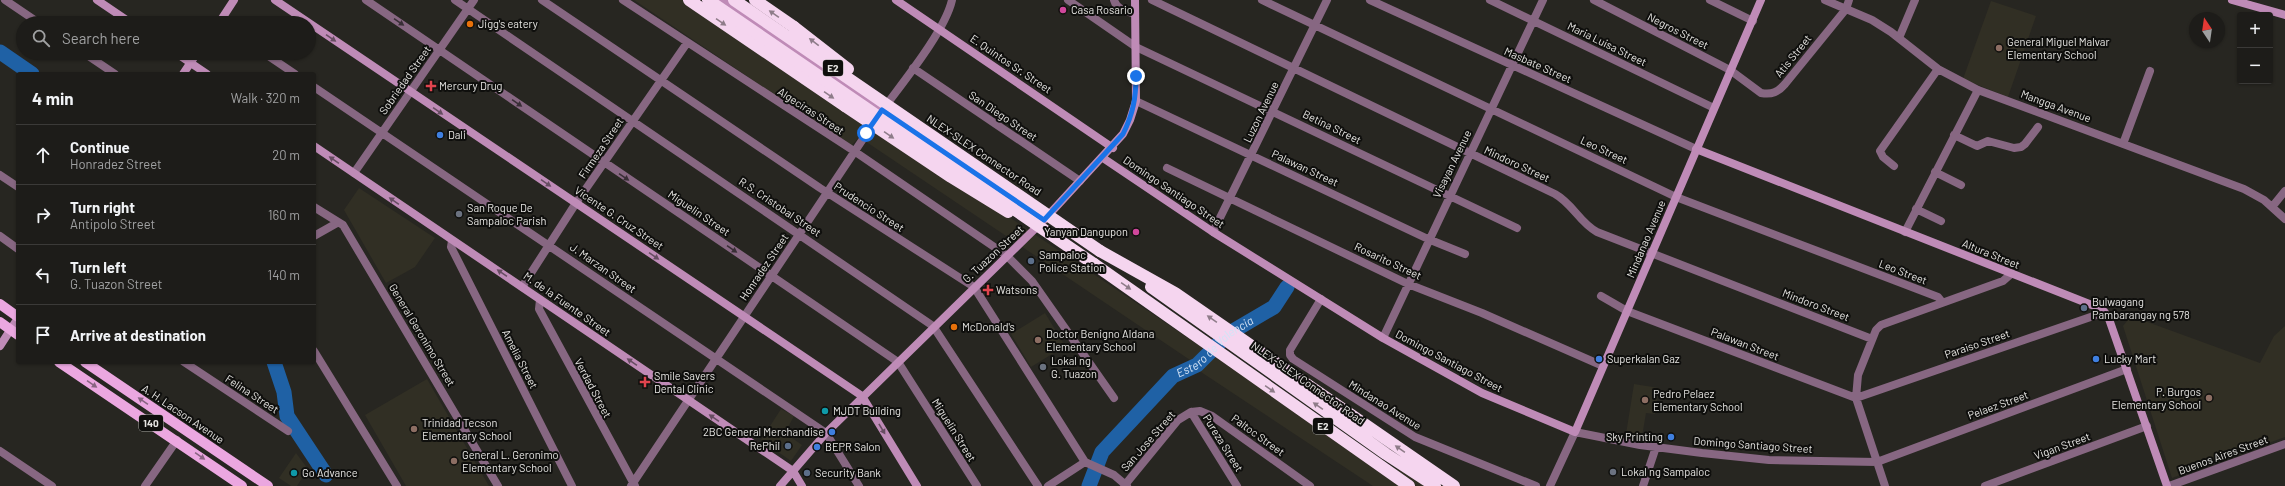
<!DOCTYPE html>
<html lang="en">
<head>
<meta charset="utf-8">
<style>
  :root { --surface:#1d1c19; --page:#252522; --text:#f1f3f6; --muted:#a0a1a2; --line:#3b3a38 }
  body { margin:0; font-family:Barlow,sans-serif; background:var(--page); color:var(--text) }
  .controls { position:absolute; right:12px; top:12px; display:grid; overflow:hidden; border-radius:4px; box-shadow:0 1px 3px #0004 }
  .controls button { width:36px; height:36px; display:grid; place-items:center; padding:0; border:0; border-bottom:1px solid var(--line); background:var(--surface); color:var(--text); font:20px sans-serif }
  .compass { position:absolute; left:2189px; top:12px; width:36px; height:36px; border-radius:50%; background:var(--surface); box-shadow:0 1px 3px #0004; rotate:347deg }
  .stop { position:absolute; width:12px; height:12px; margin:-9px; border:3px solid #1a73e8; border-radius:50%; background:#fff }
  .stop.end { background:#1a73e8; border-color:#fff; box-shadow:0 1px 4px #0008 }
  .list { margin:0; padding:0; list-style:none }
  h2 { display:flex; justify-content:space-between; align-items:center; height:52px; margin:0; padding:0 16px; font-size:17px }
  h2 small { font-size:13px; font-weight:400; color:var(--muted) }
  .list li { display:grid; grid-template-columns:26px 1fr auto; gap:12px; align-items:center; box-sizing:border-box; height:60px; padding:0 16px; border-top:1px solid var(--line) }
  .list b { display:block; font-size:15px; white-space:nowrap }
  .list p { margin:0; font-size:13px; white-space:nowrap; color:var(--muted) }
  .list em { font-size:13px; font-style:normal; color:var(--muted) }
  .icon { flex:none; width:22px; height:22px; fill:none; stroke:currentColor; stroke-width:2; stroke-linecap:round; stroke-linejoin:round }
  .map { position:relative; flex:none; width:2285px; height:486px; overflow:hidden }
  .search { position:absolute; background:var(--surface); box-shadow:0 1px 3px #0004; left:16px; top:16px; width:300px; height:44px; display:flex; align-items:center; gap:10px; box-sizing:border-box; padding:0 14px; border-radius:22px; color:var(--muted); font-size:15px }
  .panel { position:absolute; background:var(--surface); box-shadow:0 1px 3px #0004; left:16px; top:72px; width:300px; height:292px; border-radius:4px }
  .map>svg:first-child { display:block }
  .built { fill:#312f24 }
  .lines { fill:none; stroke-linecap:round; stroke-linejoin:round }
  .river { stroke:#1f61a5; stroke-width:15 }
  .street { stroke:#876782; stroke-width:8 }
  .secondary { stroke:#bf8bb7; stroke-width:8 }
  .primary { stroke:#eba7e0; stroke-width:10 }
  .highway { stroke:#f5d5ef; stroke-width:12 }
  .highway-bridge { stroke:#f5d5ef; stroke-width:12 }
  .oneway { fill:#8e7c89 }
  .oneway2 { fill:#392e36 }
  .oneway3 { fill:#674d62 }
  .oneway4 { fill:#886381 }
  .route { stroke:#1a73e8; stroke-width:5 }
  .hotel-dot { fill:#d1479c; stroke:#0f0f0d; stroke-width:1.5 }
  .food-dot { fill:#e8710a; stroke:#0f0f0d; stroke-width:1.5 }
  .education-dot { fill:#8d6e63; stroke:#0f0f0d; stroke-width:1.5 }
  .health-dot { fill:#e0444e; stroke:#0f0f0d; stroke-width:1.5 }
  .shop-dot { fill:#3f7fe0; stroke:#0f0f0d; stroke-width:1.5 }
  .worship-dot { fill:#6b7280; stroke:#0f0f0d; stroke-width:1.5 }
  .service-dot { fill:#5c6f8a; stroke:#0f0f0d; stroke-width:1.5 }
  .culture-dot { fill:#0f9aa8; stroke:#0f0f0d; stroke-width:1.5 }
  .labels { text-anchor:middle; stroke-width:4; stroke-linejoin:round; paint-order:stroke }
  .shield { fill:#0f0f0d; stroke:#a6a5a2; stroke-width:1 }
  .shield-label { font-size:10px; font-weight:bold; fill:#e6e5e2 }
  .poi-label { font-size:11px; fill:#e6e5e2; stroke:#0f0f0d; text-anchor:start }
  .street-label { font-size:11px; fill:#e6e5e2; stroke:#0f0f0d }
  .water-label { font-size:12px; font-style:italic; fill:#d3e3f6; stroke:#0f0f0d }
</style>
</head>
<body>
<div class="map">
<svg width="2285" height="486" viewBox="0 0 2285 486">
  <rect width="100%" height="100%" fill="#272621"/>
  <path class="built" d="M634,0H688L1203,348L1193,362L859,137L851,146Z
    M1991,1L2036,16L2008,97L1963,79Z
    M359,188L435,238L415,267L386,283L344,210Z
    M1045,313L1065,346L1031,367L1011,334Z
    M2131,316L2260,363L2274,336L2285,326V437L2172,478L2123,326Z
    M1215,350L1389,466L1443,486H1373L1195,368Z
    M427,379L464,443L489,486H406L365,415Z
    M1634,384L1659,388L1655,414L1646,413L1642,437L1626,434Z
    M781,409L794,416L785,433L802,445L791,461L761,440Z
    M296,453L308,469L297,486H291L279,478Z"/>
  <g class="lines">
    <g class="river">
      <path d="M0,52L32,74"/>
      <path d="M274,362L284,392L287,416L326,475"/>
      <path id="s1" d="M1089,486L1102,452L1173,376L1197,365L1228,334L1274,307L1287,287"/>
    </g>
    <path class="street" d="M5,0L39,23
      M366,0L898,362L977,486
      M455,0L933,326L1038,486
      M542,0L820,188L974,287L1085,462L1114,475L1127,486
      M623,0L854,151L1006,255L1032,281L1114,398
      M1068,0L1136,47L1517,228
      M1114,0C1117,10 1126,11 1135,14
      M1152,0L1555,194C1573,204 1579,222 1597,232L1872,339
      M1262,0L1676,197L1938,297L1942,302
      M1370,0L1696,149
      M1490,0L1714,108
      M1594,0L1730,70L1761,93C1772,95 1778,92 1785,84L1846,9L1849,0
      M1710,0L1753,21
      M1825,0L1872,20L1891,32L1938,69L1978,90L2244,189L2264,200L2285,219
      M1899,38L1915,0
      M84,53L115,74
      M264,53L295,74
      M913,68L1080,181
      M314,87L826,433L859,486
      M1136,101L1428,239L1465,254
      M884,108C903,82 945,31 952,0
      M1954,135L1977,146L1988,141L2014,148L2021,147L2025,144L2038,127
      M2123,144L2150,71
      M1894,166L1883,157L1880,151L1938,69
      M1167,168L1408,284L1482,313L1603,366
      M1935,172L1961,185
      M354,173L474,0
      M0,175L18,187
      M314,207L343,225L498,486
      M2272,207L2285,191
      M1916,209L1941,221
      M1213,232L1327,0
      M1905,232L1978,90
      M0,236L18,249
      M314,236L337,223
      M452,241L451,247L572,486
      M522,287L576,203L687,43
      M1601,296L1627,311L1856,398
      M1321,299L1290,350V355L1293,359L1415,437L1536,486
      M540,300L539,309L635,486
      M1383,338L1543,0
      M314,351L397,486
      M184,362L288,431
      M1856,398L2105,312
      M1191,412L1237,486
      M0,451L52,486
      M145,486L177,440
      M631,486L875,121
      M1048,486L1085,462
      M1124,486L1178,420L1191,412L1200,411L1212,416L1310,486
      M1550,486L1575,432L1640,445L1702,453L1769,460L1877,462L2127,369
      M1643,486L1656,447
      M1885,486L1856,398L1858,375L1876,330L1881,325L2003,281L2011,274
      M1985,486L2147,426
      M2169,486L2285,444"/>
    <path class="secondary" d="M97,0L131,23
      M275,0L862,396L917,486
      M722,0L1044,220
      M896,0L1113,148
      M2232,0L2285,15
      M219,23L234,0
      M176,53L207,74
      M183,74L197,53
      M314,146L793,471L802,486
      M1696,149L2102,309L2109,319L2167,486
      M1103,158L1213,232L1383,338L1482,393L1575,432L1761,0
      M0,346L18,318
      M780,486L826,433L1044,220L1123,134L1130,120L1136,101L1135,0"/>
    <path class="primary" d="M0,304L18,317
      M0,322L18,335
      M59,362L242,486
      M85,362L268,486"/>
    <path class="highway" d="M689,0L845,106
      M755,0L794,27
      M1100,251L1175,293L1454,486
      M1094,264L1409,486
      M1151,287L1386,454L1435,486"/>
    <path class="highway-bridge" d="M708,0L1094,264
      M734,0L1100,251
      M794,27L848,69
      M845,106L951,177L1008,212"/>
  </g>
  <defs><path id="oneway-solid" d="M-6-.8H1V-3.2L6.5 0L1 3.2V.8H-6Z"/></defs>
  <g class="oneway">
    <use href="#oneway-solid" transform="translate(774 14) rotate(-145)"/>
    <use href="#oneway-solid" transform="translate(721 22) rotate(34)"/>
    <use href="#oneway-solid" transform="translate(814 42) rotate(-143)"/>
    <use href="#oneway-solid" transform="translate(829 95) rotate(34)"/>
    <use href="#oneway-solid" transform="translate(889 135) rotate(34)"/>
    <use href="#oneway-solid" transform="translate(1126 286) rotate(35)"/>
    <use href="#oneway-solid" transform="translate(1212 319) rotate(-145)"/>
    <use href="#oneway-solid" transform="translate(1270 389) rotate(35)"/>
    <use href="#oneway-solid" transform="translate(1318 406) rotate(-145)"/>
    <use href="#oneway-solid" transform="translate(1400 449) rotate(-145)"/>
  </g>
  <g class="oneway2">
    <use href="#oneway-solid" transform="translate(399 22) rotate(34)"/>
    <use href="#oneway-solid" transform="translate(517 103) rotate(35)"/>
    <use href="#oneway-solid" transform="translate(624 177) rotate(34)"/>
    <use href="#oneway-solid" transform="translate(732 249) rotate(34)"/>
  </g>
  <g class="oneway3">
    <use href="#oneway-solid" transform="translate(331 38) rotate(34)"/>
    <use href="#oneway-solid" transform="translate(438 111) rotate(35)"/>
    <use href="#oneway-solid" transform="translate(334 160) rotate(-146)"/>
    <use href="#oneway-solid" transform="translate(546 183) rotate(34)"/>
    <use href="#oneway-solid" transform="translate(394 201) rotate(-145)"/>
    <use href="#oneway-solid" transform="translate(654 256) rotate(34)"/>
    <use href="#oneway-solid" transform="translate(502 273) rotate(-146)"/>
    <use href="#oneway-solid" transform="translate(632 362) rotate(-146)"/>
    <use href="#oneway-solid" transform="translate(714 418) rotate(-146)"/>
    <use href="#oneway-solid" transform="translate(882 429) rotate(59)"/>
  </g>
  <g class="oneway4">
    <use href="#oneway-solid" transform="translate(92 384) rotate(34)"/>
    <use href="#oneway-solid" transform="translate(143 401) rotate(-146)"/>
    <use href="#oneway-solid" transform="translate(200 456) rotate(35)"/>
  </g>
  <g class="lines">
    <path class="route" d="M866,133L882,110L1044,220L1123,134C1133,114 1136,98 1136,76"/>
  </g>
  <g class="hotel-dot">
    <circle cx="1063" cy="10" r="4"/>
    <circle cx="1136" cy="232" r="4"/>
  </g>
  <g class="food-dot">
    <circle cx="470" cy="24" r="4"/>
    <circle cx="954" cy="327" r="4"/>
  </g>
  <g class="education-dot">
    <circle cx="1999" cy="48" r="4"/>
    <circle cx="1038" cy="340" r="4"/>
    <circle cx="2209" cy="398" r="4"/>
    <circle cx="1645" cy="400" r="4"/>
    <circle cx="414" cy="429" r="4"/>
    <circle cx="454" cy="461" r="4"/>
  </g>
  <g class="health-dot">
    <path d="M429 80h4v4h4v4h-4v4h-4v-4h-4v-4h4z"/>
    <path d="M986 284h4v4h4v4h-4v4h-4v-4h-4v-4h4z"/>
    <path d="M643 376h4v4h4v4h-4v4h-4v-4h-4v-4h4z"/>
  </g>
  <g class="shop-dot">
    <circle cx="440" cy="135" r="4"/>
    <circle cx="1599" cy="359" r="4"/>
    <circle cx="2096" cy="359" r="4"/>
    <circle cx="832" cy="432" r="4"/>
    <circle cx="1671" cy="437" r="4"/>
    <circle cx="817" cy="447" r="4"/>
  </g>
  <g class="worship-dot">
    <circle cx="459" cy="214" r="4"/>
    <circle cx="1043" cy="367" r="4"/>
    <circle cx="1613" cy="472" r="4"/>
  </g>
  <g class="service-dot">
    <circle cx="1031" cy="261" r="4"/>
    <circle cx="2084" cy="308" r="4"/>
    <circle cx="788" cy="446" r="4"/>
    <circle cx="807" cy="473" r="4"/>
  </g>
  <g class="culture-dot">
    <circle cx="825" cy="411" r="4"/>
    <circle cx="294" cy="473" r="4"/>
  </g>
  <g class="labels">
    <g class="shield">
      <rect x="823" y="60" width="20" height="16" rx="3"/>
      <rect x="139" y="415" width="24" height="16" rx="3"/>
      <rect x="1313" y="418" width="20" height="16" rx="3"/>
    </g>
    <g class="shield-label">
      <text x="833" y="72">E2</text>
      <text x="151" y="427">140</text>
      <text x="1323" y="430">E2</text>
    </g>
    <g class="poi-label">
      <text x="1071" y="14">Casa Rosario</text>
      <text x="478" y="28">Jigg's eatery</text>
      <text x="2007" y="46">General Miguel Malvar<tspan x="2007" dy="13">Elementary School</tspan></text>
      <text x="439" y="90">Mercury Drug</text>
      <text x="448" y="139">Dali</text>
      <text x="467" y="212">San Roque De<tspan x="467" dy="13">Sampaloc Parish</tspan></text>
      <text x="1128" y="236" text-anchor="end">Yanyan Dangupon</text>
      <text x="1039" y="259">Sampaloc<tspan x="1039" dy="13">Police Station</tspan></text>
      <text x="996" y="294">Watsons</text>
      <text x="2092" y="306">Bulwagang<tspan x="2092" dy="13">Pambarangay ng 578</tspan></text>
      <text x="962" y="331">McDonald's</text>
      <text x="1046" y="338">Doctor Benigno Aldana<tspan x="1046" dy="13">Elementary School</tspan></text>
      <text x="1607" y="363">Superkalan Gaz</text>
      <text x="2104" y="363">Lucky Mart</text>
      <text x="1051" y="365">Lokal ng<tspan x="1051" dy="13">G. Tuazon</tspan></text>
      <text x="654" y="380">Smile Savers<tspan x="654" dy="13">Dental Clinic</tspan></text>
      <text x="2201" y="396" text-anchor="end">P. Burgos<tspan x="2201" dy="13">Elementary School</tspan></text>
      <text x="1653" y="398">Pedro Pelaez<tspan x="1653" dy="13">Elementary School</tspan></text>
      <text x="833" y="415">MJDT Building</text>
      <text x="422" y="427">Trinidad Tecson<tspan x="422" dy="13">Elementary School</tspan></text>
      <text x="824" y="436" text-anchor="end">2BC General Merchandise</text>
      <text x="1663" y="441" text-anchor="end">Sky Printing</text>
      <text x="780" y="450" text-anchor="end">RePhil</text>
      <text x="825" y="451">BEPR Salon</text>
      <text x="462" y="459">General L. Geronimo<tspan x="462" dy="13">Elementary School</tspan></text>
      <text x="1621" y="476">Lokal ng Sampaloc</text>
      <text x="302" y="477">Go Advance</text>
      <text x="815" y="477">Security Bank</text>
    </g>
    <g class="street-label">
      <text transform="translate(1678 31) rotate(27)" y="4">Negros Street</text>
      <text transform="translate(1607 44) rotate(26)" y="4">Maria Luisa Street</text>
      <text transform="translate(1793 56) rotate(-51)" y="4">Atis Street</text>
      <text transform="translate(1011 64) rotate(34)" y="4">E. Quintos Sr. Street</text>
      <text transform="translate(1538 65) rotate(24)" y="4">Masbate Street</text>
      <text transform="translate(405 80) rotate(-55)" y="4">Sobriedad Street</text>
      <text transform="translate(2056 106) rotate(20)" y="4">Mangga Avenue</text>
      <text transform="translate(811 111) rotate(33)" y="4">Algeciras Street</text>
      <text transform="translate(1261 112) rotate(-64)" y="4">Luzon Avenue</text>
      <text transform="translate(1003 116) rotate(34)" y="4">San Diego Street</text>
      <text transform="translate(1332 127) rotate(26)" y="4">Betina Street</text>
      <text transform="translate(601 148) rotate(-56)" y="4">Firmeza Street</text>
      <text transform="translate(1604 150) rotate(25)" y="4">Leo Street</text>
      <text transform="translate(984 155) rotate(34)" y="4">NLEX-SLEX Connector Road</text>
      <text transform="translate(1452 164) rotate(-64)" y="4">Visayan Avenue</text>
      <text transform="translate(1517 164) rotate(25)" y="4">Mindoro Street</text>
      <text transform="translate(1305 168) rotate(25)" y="4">Palawan Street</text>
      <text transform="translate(1174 192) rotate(34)" y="4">Domingo Santiago Street</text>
      <text transform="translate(780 207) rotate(34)" y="4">R.S. Cristobal Street</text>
      <text transform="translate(869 207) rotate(33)" y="4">Prudencio Street</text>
      <text transform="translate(699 213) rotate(34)" y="4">Miguelin Street</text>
      <text transform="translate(619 218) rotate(34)" y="4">Vicente G. Cruz Street</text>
      <text transform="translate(1646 239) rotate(-67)" y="4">Mindanao Avenue</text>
      <text transform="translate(993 254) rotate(-43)" y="4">G. Tuazon Street</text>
      <text transform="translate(1991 254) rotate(22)" y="4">Altura Street</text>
      <text transform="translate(1388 261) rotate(25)" y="4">Rosarito Street</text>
      <text transform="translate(764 267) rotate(-56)" y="4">Honradez Street</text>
      <text transform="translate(603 268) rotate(35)" y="4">J. Marzan Street</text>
      <text transform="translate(1903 272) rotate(21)" y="4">Leo Street</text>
      <text transform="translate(567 304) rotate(35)" y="4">M. de la Fuente Street</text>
      <text transform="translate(1816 305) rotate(21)" y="4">Mindoro Street</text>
      <text transform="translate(422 335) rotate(59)" y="4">General Geronimo Street</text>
      <text transform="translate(1745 344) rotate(21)" y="4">Palawan Street</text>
      <text transform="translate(1977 344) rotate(-19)" y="4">Paraiso Street</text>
      <text transform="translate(520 359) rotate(63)" y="4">Amelia Street</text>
      <text transform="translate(1449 361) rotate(28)" y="4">Domingo Santiago Street</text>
      <text transform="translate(1308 383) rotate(35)" y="4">NLEX-SLEX Connector Road</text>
      <text transform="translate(593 388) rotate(62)" y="4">Verdad Street</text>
      <text transform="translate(252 394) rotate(33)" y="4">Felina Street</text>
      <text transform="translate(1385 405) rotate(32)" y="4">Mindanao Avenue</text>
      <text transform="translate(1998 405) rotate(-20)" y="4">Pelaez Street</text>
      <text transform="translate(183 414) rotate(34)" y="4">A. H. Lacson Avenue</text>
      <text transform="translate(954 430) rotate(58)" y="4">Miguelin Street</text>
      <text transform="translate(1258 435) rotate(36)" y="4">Paltoc Street</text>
      <text transform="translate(1148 441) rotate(-49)" y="4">San Jose Street</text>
      <text transform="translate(1223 443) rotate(58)" y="4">Pureza Street</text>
      <text transform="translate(1753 445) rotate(4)" y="4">Domingo Santiago Street</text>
      <text transform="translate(2062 446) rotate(-20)" y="4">Vigan Street</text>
      <text transform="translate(2223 455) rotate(-20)" y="4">Buenos Aires Street</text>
    </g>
    <g class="water-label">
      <text dy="4" stroke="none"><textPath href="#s1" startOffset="192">Estero de Valencia</textPath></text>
    </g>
  </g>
</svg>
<div class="controls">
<button>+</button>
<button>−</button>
</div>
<svg class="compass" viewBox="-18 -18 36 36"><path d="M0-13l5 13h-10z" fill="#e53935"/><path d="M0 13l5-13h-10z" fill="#a0a1a2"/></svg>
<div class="stop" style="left:866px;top:133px"></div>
<div class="stop end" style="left:1136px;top:76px"></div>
<div class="search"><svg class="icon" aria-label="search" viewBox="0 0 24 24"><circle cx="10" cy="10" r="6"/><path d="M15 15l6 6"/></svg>Search here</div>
<section class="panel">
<h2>4 min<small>Walk · 320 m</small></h2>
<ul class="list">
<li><svg class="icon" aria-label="ahead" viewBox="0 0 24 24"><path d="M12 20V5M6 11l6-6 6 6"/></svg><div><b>Continue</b><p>Honradez Street</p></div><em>20 m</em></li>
<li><svg class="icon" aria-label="right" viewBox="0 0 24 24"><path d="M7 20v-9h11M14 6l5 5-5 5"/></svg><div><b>Turn right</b><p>Antipolo Street</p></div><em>160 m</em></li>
<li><svg class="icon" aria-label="left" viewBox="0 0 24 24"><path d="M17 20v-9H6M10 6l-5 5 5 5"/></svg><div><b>Turn left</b><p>G. Tuazon Street</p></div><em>140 m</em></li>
<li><svg class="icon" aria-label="arrive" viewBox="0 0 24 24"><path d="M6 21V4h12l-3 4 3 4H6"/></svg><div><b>Arrive at destination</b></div></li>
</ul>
</section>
</div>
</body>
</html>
